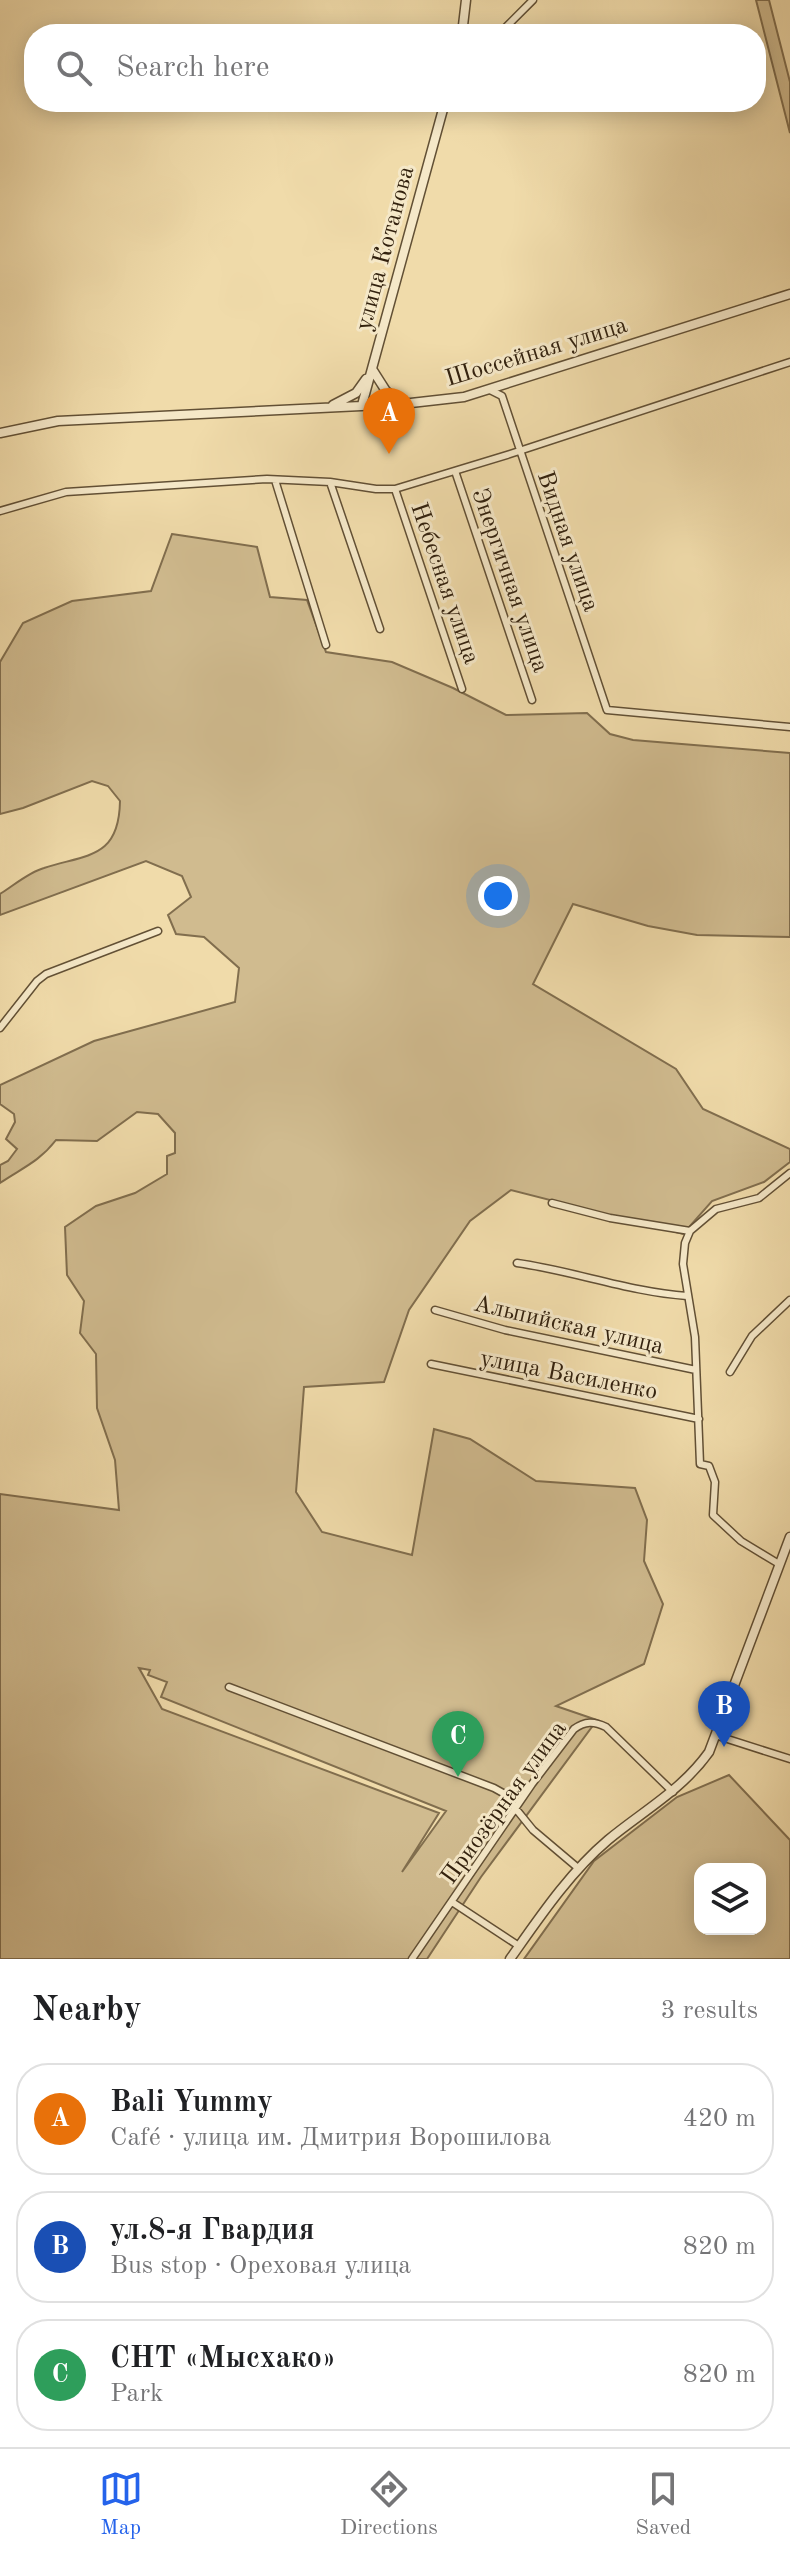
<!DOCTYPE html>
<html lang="en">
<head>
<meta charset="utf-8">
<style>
  :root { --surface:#fff; --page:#f2f2f2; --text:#202124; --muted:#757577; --line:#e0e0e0; --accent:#2563eb }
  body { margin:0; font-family:"Old Standard TT",serif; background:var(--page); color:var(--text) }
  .controls { position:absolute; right:24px; bottom:24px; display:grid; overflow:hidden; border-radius:16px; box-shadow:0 4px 20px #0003 }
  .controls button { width:72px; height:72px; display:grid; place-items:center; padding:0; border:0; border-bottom:2px solid var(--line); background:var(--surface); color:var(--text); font:40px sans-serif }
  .you { position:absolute; left:498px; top:896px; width:28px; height:28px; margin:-20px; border:6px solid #fff; border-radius:50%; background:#1a73e8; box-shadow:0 0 0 12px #1a73e833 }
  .badge { display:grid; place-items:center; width:52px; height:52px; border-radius:50%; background:var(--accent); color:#fff; font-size:26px; font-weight:700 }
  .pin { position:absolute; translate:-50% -66px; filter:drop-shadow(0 2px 4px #0008) }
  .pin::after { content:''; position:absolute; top:42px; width:28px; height:24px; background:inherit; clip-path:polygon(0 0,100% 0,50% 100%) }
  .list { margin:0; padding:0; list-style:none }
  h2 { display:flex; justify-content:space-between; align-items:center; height:104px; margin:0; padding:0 32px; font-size:34px }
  h2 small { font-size:26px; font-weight:400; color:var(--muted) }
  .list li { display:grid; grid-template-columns:52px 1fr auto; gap:24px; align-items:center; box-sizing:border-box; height:112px; margin:0 16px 16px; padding:0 16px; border:2px solid var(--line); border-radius:32px }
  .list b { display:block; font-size:30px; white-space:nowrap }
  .list p { margin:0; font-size:26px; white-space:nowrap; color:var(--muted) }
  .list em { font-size:26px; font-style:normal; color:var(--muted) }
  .icon { flex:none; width:44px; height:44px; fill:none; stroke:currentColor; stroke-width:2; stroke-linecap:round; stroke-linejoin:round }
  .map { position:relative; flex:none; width:790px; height:1959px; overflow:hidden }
  .search { position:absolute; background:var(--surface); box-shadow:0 4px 20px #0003; left:24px; right:24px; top:24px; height:88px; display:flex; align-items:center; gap:20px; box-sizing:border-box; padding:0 28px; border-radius:32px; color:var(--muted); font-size:30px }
  .sheet { height:488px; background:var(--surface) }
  nav { display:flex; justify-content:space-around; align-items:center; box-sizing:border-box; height:112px; border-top:2px solid var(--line); background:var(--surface); font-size:22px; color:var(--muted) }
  nav a { display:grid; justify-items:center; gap:4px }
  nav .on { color:var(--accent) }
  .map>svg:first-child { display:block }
  .green { fill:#d0bb8f; stroke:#816e4e; stroke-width:2; fill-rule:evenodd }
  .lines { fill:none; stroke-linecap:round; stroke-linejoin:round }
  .minor-casing { stroke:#625035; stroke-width:9 }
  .tertiary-casing { stroke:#625035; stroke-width:11 }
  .minor { stroke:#f5e8c8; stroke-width:6 }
  .tertiary { stroke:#f5e8c8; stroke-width:8 }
  .labels { text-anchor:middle; stroke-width:6; stroke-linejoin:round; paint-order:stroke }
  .street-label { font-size:24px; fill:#32210e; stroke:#f5e8c8 }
</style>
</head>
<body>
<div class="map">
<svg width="790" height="1959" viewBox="0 0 790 1959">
  <rect width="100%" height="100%" fill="#f0dbaa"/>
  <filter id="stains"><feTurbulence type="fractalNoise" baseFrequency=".0025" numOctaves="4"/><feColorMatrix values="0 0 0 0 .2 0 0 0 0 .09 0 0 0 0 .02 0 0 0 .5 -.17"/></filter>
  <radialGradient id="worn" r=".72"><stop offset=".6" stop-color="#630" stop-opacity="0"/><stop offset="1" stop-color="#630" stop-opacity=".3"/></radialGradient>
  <path class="green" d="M756,0H769L790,82V133Z
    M172,534L257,547L270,597L307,600L326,652L392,662L453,688L506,715L587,713L610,734L633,740L790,753V937L697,935L648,926L573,904L533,984L676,1069L703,1109L790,1149V1162L764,1182L712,1201L683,1234L511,1190L470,1221L409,1310L384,1382L304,1387L296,1492L322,1532L412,1555L434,1429L470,1439L536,1481L635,1488L647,1520L644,1561L663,1604L644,1664L556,1706L597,1720L481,1877L427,1959H0V1494L119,1510L115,1460L97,1408L96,1354L80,1333L84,1301L67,1275L65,1227L96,1206L135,1193L167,1174V1156L175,1153V1133L158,1114L137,1112L97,1141L56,1140C39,1162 22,1168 0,1183V1165L8,1161L17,1149L6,1139L15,1122L14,1114L0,1104V1085L94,1041L235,1002L239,968L204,937L176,934L168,915L191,897L182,876L146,861L0,915V894C13,886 29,872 44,868C87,854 119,859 120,801L108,786L92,781L23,808L0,814V662L23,623L72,601L151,591ZM139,1668L150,1670L148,1675L167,1682L161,1697L446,1811L402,1872L439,1813L162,1709Z
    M729,1775L790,1840V1959H524L594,1861L677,1797ZM700,1869H760V1929H700Z"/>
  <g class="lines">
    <g class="minor-casing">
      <path id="minor" d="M499,34L533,0
        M490,390L502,396L607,710L790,727
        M455,471L532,700
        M275,480L326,645
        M330,482L380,629
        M395,489L462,689
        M0,511L66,492L267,479L330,482L376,489H395L510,454L790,362
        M0,1028L37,981L46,974L158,931
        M552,1203L610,1218L690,1231
        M517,1263C574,1271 630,1292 687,1296
        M435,1310L505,1330L696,1370
        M431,1364L699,1419
        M730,1372L752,1336L790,1300
        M779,1564L741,1541L713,1515L715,1482L709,1466L700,1464L695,1337L683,1264L685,1243L690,1231L716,1209L759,1198L790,1173
        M229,1687L494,1788L503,1793L533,1830L578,1868
        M715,1735L790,1759
        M452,1902L519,1946
        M412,1959L532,1784L574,1729C585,1721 594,1721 606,1727L673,1792"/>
    </g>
    <g class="tertiary-casing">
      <path id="tertiary" d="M462,34L466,0
        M372,369L386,391L402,403
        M333,405L356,393L366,379
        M362,405L445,102
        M0,433L58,421L402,404L464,397L790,294
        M510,1959C539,1918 569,1873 608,1840C643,1811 682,1790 709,1752L790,1537"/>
    </g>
    <use href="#minor" class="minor"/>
    <use href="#tertiary" class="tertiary"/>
  </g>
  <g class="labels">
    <g class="street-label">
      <text transform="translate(384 248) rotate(-75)" y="8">улица Котанова</text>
      <text transform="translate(536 351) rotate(-17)" y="8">Шоссейная улица</text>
      <text transform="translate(569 541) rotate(71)" y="8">Видная улица</text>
      <text transform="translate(511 580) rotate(71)" y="8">Энергичная улица</text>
      <text transform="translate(446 583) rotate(71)" y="8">Небесная улица</text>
      <text transform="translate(569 1324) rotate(13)" y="8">Альпийская улица</text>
      <text transform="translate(569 1374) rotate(11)" y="8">улица Василенко</text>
      <text transform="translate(503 1802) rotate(-54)" y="8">Приозёрная улица</text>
    </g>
  </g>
  <rect width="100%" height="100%" filter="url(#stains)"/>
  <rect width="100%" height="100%" fill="url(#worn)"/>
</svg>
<div class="controls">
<button><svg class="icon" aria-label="layers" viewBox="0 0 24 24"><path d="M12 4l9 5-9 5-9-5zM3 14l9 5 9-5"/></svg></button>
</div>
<div class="you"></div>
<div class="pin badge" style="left:389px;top:454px;background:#e8710a">A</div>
<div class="pin badge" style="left:724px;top:1747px;background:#1a4fb4">B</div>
<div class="pin badge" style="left:458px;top:1777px;background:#2e9e5b">C</div>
<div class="search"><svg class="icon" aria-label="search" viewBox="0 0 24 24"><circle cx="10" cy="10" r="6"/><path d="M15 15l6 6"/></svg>Search here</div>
</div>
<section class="sheet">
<h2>Nearby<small>3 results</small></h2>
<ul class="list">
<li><span class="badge" style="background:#e8710a">A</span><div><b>Bali Yummy</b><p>Café · улица им. Дмитрия Ворошилова</p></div><em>420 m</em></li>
<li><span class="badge" style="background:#1a4fb4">B</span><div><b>ул.8-я Гвардия</b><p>Bus stop · Ореховая улица</p></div><em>820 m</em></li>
<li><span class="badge" style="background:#2e9e5b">C</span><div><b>СНТ «Мысхако»</b><p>Park</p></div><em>820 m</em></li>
</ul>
</section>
<nav>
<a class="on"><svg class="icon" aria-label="map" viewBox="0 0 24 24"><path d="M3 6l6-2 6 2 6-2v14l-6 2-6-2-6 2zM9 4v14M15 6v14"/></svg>Map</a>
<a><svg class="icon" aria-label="directions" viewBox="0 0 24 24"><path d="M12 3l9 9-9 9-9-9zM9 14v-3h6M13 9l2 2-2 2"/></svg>Directions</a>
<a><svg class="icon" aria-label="saved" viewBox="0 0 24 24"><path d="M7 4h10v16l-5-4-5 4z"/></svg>Saved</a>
</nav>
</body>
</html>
